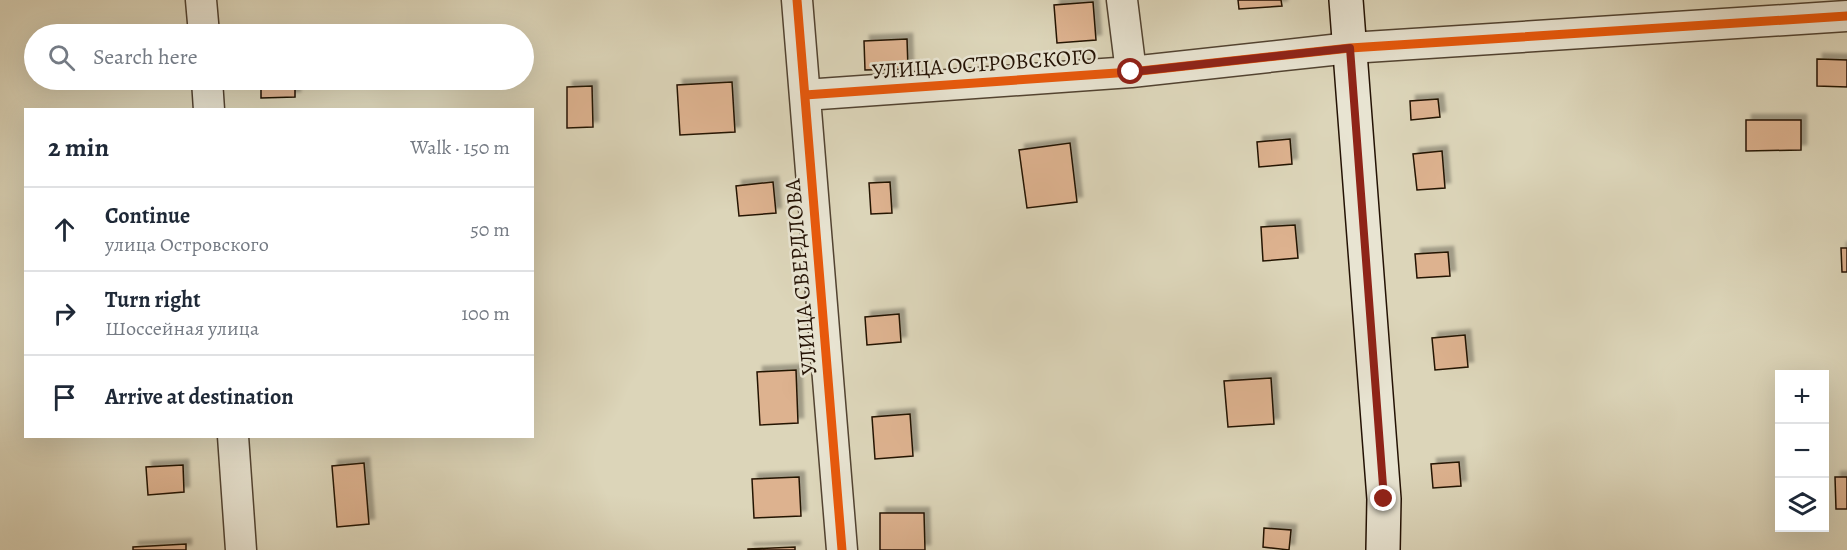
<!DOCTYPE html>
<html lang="en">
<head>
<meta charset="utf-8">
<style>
  :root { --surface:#fff; --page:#f6f6f7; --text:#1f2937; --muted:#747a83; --line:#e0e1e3 }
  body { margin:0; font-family:Alegreya,serif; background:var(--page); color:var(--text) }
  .controls { position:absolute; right:18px; bottom:18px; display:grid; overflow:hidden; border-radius:0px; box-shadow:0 6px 24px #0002 }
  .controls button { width:54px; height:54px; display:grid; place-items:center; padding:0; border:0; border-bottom:2px solid var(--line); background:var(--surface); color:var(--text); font:30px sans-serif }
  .stop { position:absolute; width:18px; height:18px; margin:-14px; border:4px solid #8f2418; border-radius:50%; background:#fff }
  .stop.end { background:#8f2418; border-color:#fff; box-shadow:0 2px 6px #0008 }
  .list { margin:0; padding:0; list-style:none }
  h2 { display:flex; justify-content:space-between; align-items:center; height:78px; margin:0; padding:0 24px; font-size:26px }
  h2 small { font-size:20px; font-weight:400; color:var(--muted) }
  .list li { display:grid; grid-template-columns:39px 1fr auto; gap:18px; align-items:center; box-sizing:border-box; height:84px; padding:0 24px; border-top:2px solid var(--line) }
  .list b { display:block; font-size:22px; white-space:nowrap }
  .list p { margin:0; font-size:20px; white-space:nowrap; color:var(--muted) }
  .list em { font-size:20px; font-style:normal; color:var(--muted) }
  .icon { flex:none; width:33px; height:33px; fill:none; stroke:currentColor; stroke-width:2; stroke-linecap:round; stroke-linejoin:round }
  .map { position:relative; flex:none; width:1847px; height:550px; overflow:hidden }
  .search { position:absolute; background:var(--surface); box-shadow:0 6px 24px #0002; left:24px; top:24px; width:510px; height:66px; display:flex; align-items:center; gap:15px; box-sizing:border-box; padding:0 21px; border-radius:33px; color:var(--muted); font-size:22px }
  .panel { position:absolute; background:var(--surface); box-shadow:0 6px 24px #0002; left:24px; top:108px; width:510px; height:330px; border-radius:0px }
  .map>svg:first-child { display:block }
  .building { fill:#ddb28f; stroke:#241204; stroke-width:1.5; filter:url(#shadow) }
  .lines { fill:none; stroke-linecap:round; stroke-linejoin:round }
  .minor-casing { stroke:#524331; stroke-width:33 }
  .secondary-casing { stroke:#241204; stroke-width:36 }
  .minor { stroke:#e8e4d2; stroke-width:30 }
  .secondary { stroke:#e8e4d2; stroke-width:33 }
  .cycleway-casing { stroke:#e8e4d2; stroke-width:13 }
  .cycleway { stroke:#e8590c; stroke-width:9 }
  .route { stroke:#8f2418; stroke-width:8 }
  .labels { text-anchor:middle; stroke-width:5; stroke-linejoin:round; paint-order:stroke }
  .street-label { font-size:22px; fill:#241204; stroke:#e8e4d2 }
</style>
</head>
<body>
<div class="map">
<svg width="1847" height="550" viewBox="0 0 1847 550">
  <defs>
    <filter id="shadow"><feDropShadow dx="5.5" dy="-5.5" stdDeviation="1.5" flood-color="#0004"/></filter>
  </defs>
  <rect width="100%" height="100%" fill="#dcd5b9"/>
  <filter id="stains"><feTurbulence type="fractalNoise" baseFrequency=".00333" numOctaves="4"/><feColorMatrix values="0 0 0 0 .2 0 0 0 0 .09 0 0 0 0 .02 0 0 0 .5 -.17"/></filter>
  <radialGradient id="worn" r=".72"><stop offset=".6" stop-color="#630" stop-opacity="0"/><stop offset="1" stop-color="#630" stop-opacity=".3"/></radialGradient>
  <path class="building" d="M1238,0H1281L1282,6L1239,9Z
    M1093,2L1096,40L1057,43L1054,5Z
    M907,39L908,69L865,70L864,41Z
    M1817,59L1847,60V87L1817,86Z
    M261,80H295V97L261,98Z
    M732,82L735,132L680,135L677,85Z
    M592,86L593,127L567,128V87Z
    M1438,99L1440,117L1411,120L1410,101Z
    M1746,120H1801V150L1746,151Z
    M1290,139L1292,164L1259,167L1257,142Z
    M1070,143L1077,202L1027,208L1019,150Z
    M1442,151L1445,188L1417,190L1413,154Z
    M773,182L776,213L739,216L736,186Z
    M890,182L892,213L871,214L869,183Z
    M1295,225L1298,258L1263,261L1261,227Z
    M1841,248H1847V272H1842Z
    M1448,252L1450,276L1417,278L1415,254Z
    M899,314L901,342L867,345L865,317Z
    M1465,335L1468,367L1435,370L1432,338Z
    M796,370L798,423L760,425L757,372Z
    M1271,378L1274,424L1228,427L1224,381Z
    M910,414L913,456L875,459L872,417Z
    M1459,462L1461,486L1433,488L1431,464Z
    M364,463L369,524L337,527L332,466Z
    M183,465L184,492L148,495L146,467Z
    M799,477L801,516L754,518L752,479Z
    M1835,477H1847V509H1836Z
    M880,513H924L925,550H880Z
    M1264,528L1291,530L1289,550L1263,547Z
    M186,544V550H133V547Z
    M795,547V550H748V549Z"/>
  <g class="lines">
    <g class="minor-casing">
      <path id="minor" d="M201,0L204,34
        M797,0L842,550
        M1122,0L1131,72
        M207,80L209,110
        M805,95L1131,72L1350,48L1847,16
        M233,436L241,550"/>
    </g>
    <g class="secondary-casing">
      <path id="secondary" d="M1346,0L1384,499L1383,550"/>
    </g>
    <use href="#minor" class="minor"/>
    <use href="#secondary" class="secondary"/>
    <g class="cycleway-casing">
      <path id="cycleway" d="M797,0L842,550
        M805,95L1131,72L1350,48L1847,16"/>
    </g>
    <use href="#cycleway" class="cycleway"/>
  </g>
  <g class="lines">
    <path class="route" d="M1131,72L1350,48L1384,499"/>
  </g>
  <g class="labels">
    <g class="street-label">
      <text transform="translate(984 63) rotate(-4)" y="8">УЛИЦА ОСТРОВСКОГО</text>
      <text transform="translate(800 277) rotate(-95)" y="8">УЛИЦА СВЕРДЛОВА</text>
    </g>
  </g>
  <rect width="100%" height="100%" filter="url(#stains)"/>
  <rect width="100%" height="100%" fill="url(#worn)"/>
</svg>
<div class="controls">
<button>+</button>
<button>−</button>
<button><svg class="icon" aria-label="layers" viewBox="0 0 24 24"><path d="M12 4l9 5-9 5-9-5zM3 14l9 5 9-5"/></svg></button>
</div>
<div class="stop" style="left:1131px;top:72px"></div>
<div class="stop end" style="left:1384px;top:499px"></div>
<div class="search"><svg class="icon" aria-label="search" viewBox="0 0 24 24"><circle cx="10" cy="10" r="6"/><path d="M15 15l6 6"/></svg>Search here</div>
<section class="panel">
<h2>2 min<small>Walk · 150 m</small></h2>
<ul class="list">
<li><svg class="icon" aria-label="ahead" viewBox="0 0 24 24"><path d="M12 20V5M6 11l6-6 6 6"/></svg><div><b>Continue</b><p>улица Островского</p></div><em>50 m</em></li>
<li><svg class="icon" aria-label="right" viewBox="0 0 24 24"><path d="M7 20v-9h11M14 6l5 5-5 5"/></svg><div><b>Turn right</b><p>Шоссейная улица</p></div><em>100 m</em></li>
<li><svg class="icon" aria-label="arrive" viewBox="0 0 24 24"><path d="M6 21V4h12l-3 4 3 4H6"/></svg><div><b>Arrive at destination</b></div></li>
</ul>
</section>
</div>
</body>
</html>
